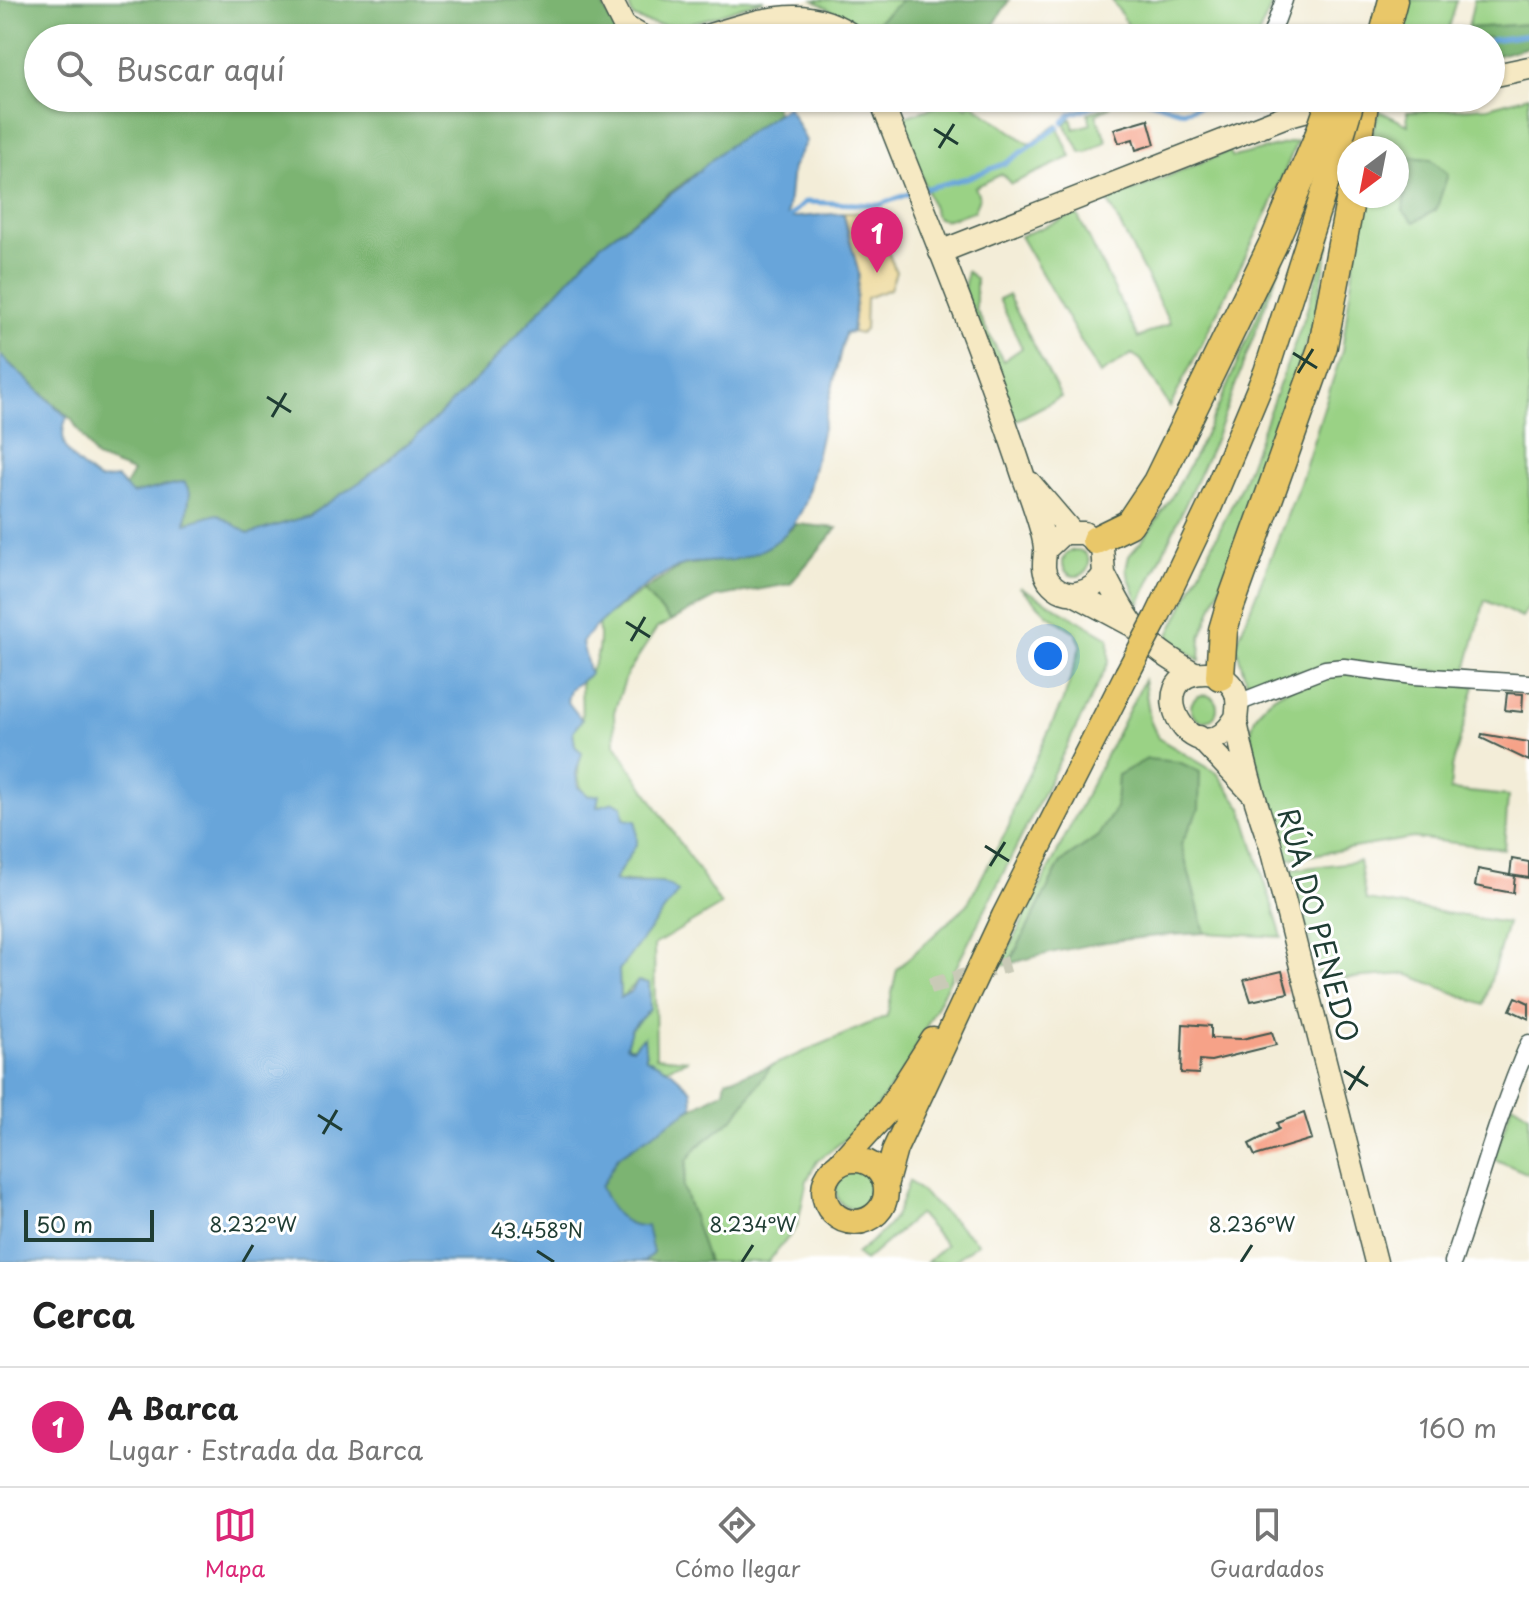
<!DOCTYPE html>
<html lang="es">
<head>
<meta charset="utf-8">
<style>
  :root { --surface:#fff; --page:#f6f6f6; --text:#222; --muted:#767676; --line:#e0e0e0; --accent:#db2777 }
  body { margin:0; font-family:"Playpen Sans",sans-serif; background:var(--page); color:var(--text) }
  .compass { position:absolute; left:1337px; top:136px; width:72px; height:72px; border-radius:50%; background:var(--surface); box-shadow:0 2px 6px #0004; rotate:212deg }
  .scale { position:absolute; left:24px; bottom:20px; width:130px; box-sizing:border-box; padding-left:8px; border:4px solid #1f3d34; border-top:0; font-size:22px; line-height:28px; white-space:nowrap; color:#1f3d34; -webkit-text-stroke:6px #fff; paint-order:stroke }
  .you { position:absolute; left:1048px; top:656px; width:28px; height:28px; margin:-20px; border:6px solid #fff; border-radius:50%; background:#1a73e8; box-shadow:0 0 0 12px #1a73e833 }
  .badge { display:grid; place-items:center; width:52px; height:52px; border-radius:50%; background:var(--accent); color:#fff; font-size:26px; font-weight:700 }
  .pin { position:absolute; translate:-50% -66px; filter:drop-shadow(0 2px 4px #0008) }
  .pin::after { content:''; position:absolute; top:42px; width:28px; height:24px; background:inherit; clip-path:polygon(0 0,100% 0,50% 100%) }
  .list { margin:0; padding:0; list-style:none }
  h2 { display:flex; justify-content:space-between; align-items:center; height:104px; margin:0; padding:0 32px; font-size:34px }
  h2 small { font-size:26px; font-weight:400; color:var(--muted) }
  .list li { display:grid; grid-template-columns:52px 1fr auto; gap:24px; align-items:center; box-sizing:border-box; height:120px; padding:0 32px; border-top:2px solid var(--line) }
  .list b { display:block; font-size:30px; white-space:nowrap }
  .list p { margin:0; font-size:26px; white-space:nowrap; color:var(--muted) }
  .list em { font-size:26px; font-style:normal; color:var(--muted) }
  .icon { flex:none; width:44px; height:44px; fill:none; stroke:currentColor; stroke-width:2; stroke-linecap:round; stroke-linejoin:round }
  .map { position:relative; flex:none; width:1529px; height:1262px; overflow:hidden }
  .search { position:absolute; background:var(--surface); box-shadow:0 2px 6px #0004; left:24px; right:24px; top:24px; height:88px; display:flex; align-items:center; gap:20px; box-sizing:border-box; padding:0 28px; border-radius:44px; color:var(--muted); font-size:30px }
  .sheet { height:224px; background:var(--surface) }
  nav { display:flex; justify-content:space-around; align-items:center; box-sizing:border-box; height:112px; border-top:2px solid var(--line); background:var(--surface); font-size:22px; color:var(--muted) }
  nav a { display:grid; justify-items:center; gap:4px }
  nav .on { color:var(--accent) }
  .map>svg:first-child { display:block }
  .green { fill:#9ad285; stroke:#5c885c; stroke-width:2 }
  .forest { fill:#7bb472; stroke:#4d7853; stroke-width:2 }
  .sand { fill:#eeda9e; stroke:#868c69; stroke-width:2 }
  .water { fill:#68a5da; stroke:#447187; stroke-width:2 }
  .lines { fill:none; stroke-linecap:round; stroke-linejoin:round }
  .stream { stroke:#68a5da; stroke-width:5 }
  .building { fill:#f6a288 }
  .street-tunnel { stroke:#c9cab7; stroke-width:16; stroke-dasharray:16 8; stroke-linecap:butt }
  .street-casing { stroke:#3f574d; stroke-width:19 }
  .secondary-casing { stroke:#3f574d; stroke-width:25 }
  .primary-casing { stroke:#3f574d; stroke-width:27 }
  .highway-casing { stroke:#3f574d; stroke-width:31 }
  .street { stroke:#fff; stroke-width:16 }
  .secondary { stroke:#f6e9c3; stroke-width:22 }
  .primary { stroke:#e9c769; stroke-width:24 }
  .highway { stroke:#e9c769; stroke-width:28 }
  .primary-bridge-casing { stroke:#3f574d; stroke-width:27; stroke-linecap:butt }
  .highway-bridge-casing { stroke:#3f574d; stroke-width:31; stroke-linecap:butt }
  .primary-bridge { stroke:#e9c769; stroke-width:24 }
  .highway-bridge { stroke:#e9c769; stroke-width:28 }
  .ticks { fill:none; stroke:#1f3d34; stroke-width:3 }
  .labels { text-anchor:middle; stroke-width:6; stroke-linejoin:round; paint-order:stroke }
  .street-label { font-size:28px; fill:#1f3d34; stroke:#fff }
  .ticks-label { font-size:20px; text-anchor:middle; fill:#1f3d34; stroke:#fff; stroke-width:6; stroke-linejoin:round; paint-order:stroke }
</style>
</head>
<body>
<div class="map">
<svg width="1529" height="1262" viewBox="0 0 1529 1262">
  <rect width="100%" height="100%" fill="#fff"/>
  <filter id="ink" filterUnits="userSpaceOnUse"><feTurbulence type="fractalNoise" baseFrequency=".0125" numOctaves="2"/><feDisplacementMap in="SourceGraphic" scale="16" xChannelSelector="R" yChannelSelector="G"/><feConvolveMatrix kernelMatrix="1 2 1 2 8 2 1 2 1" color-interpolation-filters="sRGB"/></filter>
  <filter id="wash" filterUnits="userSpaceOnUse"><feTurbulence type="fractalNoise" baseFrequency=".006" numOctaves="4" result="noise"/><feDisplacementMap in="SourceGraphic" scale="32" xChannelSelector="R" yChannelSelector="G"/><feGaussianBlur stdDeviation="1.8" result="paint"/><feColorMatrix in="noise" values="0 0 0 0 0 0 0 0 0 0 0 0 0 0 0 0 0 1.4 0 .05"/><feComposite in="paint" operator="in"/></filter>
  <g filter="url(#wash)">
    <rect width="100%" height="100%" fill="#f3edd8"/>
    <path class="green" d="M627,0H764C721,12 676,39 633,17Z
      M814,0H902L862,35L850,22Z
      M1112,0H1274L1257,38H1116L1132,31Z
      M1410,0H1457L1446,38H1398Z
      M1474,0H1529V24L1468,28Z
      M805,24L837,38H758L783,26Z
      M1529,96V606L1522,618L1485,600L1465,674L1344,661L1276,678L1246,681L1236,645L1300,483L1342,351L1363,196H1397V148H1368L1379,111L1408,125L1407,112L1488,107Z
      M963,98L960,103L967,107L971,103L1029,144L1057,125L1071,157L1011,184L1002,174L975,187L979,197L974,211L945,220L936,217L901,118Z
      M1111,106L1096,115L1107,141L1087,153L1081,152L1065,124L1071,118L1074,129L1091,124L1088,113Z
      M1297,141L1271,205L1170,407L1141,360L1132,354L1100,374L1020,236L1077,214L1138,338L1170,323L1108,201L1229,151L1233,157Z
      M1334,220L1314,320L1257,491L1201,637L1200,661L1168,637L1242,484L1305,316Z
      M1296,223L1214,442L1139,605L1126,569L1129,556C1201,475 1251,324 1296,223Z
      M967,271L976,279V310L1003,361L1022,348L999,299L1008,295L1061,397L1015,421L964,290Z
      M1063 563a13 13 0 1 1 26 0a13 13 0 1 1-26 0Z
      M1019,586L1109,638V662L907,1065L865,1124L817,1161L807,1180L797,1227L768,1262H708L683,1187L687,1161L698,1146L735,1117L771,1066L887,1016L897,969L967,905L1009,826L1014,806L1065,696L1081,644L1075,632L1048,615Z
      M643,591L671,621L657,628L627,674L614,712L615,744L721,905L654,945L656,1057L688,1060L665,1069L646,1058L643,1038L632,1048L626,1046L631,1028L650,1009L649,983L638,981L620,999L619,970L637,945L662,882L614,881L624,819C592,801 570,796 581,753L575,746L573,731L582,720L581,681C599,667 601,645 598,622Z
      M1343,673L1475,686L1452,768L1450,790L1508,796L1504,849L1413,838L1287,859C1282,840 1249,744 1251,733C1255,692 1309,678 1343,673Z
      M1144,680L1150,720L1158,738L1217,773L1242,808L1282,937L1205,933L1181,844L1199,809L1118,775L1116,808L1098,836L1061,862L1009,964L1000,966Z
      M1191 708a13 13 0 1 1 26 0a13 13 0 1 1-26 0Z
      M1359,861L1366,900L1507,923L1484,1005L1407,974L1320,980L1290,870Z
      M1512,1103L1529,1114V1174L1494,1159Z
      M836 1190a19 19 0 1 1 38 0a19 19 0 1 1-38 0Z
      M909,1181L978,1243L953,1262H927L946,1245L919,1214L865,1261L856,1254C892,1224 894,1226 909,1181Z"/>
    <path class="forest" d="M0,0H600L620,38H38V98H773L777,113L600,245L491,364L424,430L363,480L308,516L249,534L217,514L186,523L190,492L184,482L132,494L123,489L133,472L96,458L72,420L0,355Z
      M902,0H1009L986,38H879L873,26Z
      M1529,24V47L1491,57V38H1464L1468,28Z
      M1409,157L1431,159L1448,174L1436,210L1414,222L1403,211Z
      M797,524L837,528L790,584L716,597L671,621L643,591L683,565L734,559L770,546Z
      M1147,759L1179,762L1200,772L1199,809L1181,844L1205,933C1134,936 1077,944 1009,964L1061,862L1098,836L1116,808L1118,775Z
      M771,1066L735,1117L698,1146L687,1161L683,1187L708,1262H644L653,1253C647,1232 639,1231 623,1220C611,1213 606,1199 601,1187L618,1157L673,1119L724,1091L726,1080Z"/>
    <path class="sand" d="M844,213H872L896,272L890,289L866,298L865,330L860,334L852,332L859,274Z"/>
    <path class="water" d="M788,106L806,141L792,168L787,218L843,213L859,274L852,332L845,333L806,501C793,535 768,552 733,560C717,563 699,560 683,565C660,572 594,622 582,643L590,674L570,689L567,701L582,720L573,731L575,746L582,753L576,773L578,787L589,796L599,795L597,807L614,802L622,806L624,819L636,821L637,843L614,881C636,888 662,874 678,892L619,970L620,998L631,992L638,981L649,983L650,1009L631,1029L626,1046L632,1048L644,1037L646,1058L671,1071L692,1090L693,1107L618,1157L601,1187C609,1207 621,1228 647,1226L653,1253L644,1262H0V355L67,417C54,448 75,462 99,480L117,478L132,494L184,482L190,492L186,523L217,514L249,534L308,516L363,480L424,430L491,364L600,245L682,186L724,149Z"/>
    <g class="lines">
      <path class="stream" d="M1491,40L1529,35
        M1141,98L1182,111L1233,98
        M1063,122L1071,114L1115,98
        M923,189L967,178L1006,163L1058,127
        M787,219L805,202L879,205L908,194"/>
    </g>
    <g id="blocks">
      <path class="building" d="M1148,119L1155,144L1136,150L1133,139L1119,143L1114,129Z
        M1507,693L1523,694L1522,712L1505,710Z
        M1482,734L1529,742V761L1481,738Z
        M1512,859L1529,862V878L1510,875Z
        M1478,869L1515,876L1513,893L1475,886Z
        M1282,971L1288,993L1251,1001L1244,980Z
        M1516,997L1529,1003V1019L1510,1010Z
        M1183,1024L1211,1026V1038L1242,1039L1272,1032L1276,1045L1211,1061L1200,1060L1199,1074L1181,1073Z
        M1304,1113L1312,1139L1255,1156L1249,1144L1279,1129L1277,1123Z"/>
    </g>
  </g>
  <g filter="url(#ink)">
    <use href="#blocks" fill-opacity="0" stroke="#3f574d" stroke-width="2"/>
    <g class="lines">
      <path class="street-tunnel" d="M930,986L1009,964"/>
      <g class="street-casing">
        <path id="street" d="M1270,38L1284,0
          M1238,703L1325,669L1344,667L1414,676L1529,683
          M1453,1262C1478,1189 1498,1113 1529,1043"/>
      </g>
      <g class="secondary-casing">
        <path id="secondary" d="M611,0L624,26L645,38
          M700,38C753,22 809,0 855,38
          M1491,76L1529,68
          M880,98C929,223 981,348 1023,475C1029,493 1046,535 1045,552C1044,563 1042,571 1049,581C1065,602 1092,594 1104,574L1102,547L1084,533H1063L1045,550
          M940,252L1286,116L1341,101
          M1030,483L1071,531
          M1104,574C1132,629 1141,643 1196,674
          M1074,594L1130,624
          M1235,719C1194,785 1136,672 1206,673C1218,673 1230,680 1235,691C1241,704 1234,715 1237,727C1245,768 1256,805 1270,844L1376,1262
          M1199,737L1250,791"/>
      </g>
      <g class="primary-casing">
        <path id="primary" d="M1157,617L1209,508L1266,372L1342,135
          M824 1191a31 31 0 1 1 62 0a31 31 0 1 1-62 0Z
          M840,1163L889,1109L933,1040
          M886,1182L895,1149L1004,916L1127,674"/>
      </g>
      <g class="highway-casing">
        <path id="highway" d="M1383,38L1393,0
          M1357,148L1365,98
          M1096,540L1129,524L1157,482L1273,244L1319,136
          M1220,676L1223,630L1230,606L1323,346L1351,196"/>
      </g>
      <use href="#street" class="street"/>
      <use href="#secondary" class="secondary"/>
      <use href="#primary" class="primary"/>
      <use href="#highway" class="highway"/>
      <g class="primary-bridge-casing">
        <path id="primary-bridge" d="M1342,135L1353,98
          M1127,674L1157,617"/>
      </g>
      <g class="highway-bridge-casing">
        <path id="highway-bridge" d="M1319,136L1332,98"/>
      </g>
      <use href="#primary-bridge" class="primary-bridge"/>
      <use href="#highway-bridge" class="highway-bridge"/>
    </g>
  </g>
  <path class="ticks" d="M934,129L958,144M939,148L954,124M1293,353L1317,368M1298,373L1313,349M267,397L291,412M272,417L286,393M626,622L650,637M631,641L645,617M985,846L1009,861M990,866L1005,842M1344,1071L1368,1086M1349,1090L1364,1066M318,1115L342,1130M323,1134L337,1110M537,1251L554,1262M243,1262L253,1245M742,1262L753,1245M1241,1262L1252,1245"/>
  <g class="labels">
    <g class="street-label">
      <text transform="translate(1318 925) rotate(75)" y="10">RÚA DO PENEDO</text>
    </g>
  </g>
  <g class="ticks-label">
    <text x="253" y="1232">8.232°W</text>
    <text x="753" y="1232">8.234°W</text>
    <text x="1252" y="1232">8.236°W</text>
    <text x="537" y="1238">43.458°N</text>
  </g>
</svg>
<svg class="compass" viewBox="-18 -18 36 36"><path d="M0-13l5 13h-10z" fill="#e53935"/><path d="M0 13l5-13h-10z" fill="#767676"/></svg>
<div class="scale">50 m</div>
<div class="you"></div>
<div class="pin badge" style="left:877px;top:273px">1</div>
<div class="search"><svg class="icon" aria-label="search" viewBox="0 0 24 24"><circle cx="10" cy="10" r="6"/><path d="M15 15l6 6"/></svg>Buscar aquí</div>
</div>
<section class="sheet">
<h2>Cerca<small></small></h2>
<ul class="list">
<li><span class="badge">1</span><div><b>A Barca</b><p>Lugar · Estrada da Barca</p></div><em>160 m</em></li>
</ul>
</section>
<nav>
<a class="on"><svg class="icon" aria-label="map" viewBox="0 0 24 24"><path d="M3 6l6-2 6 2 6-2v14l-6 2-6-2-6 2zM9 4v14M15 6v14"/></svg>Mapa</a>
<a><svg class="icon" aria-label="directions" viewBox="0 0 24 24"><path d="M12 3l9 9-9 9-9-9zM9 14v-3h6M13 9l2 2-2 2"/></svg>Cómo llegar</a>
<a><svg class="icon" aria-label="saved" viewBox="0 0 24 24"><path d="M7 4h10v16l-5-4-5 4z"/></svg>Guardados</a>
</nav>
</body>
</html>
